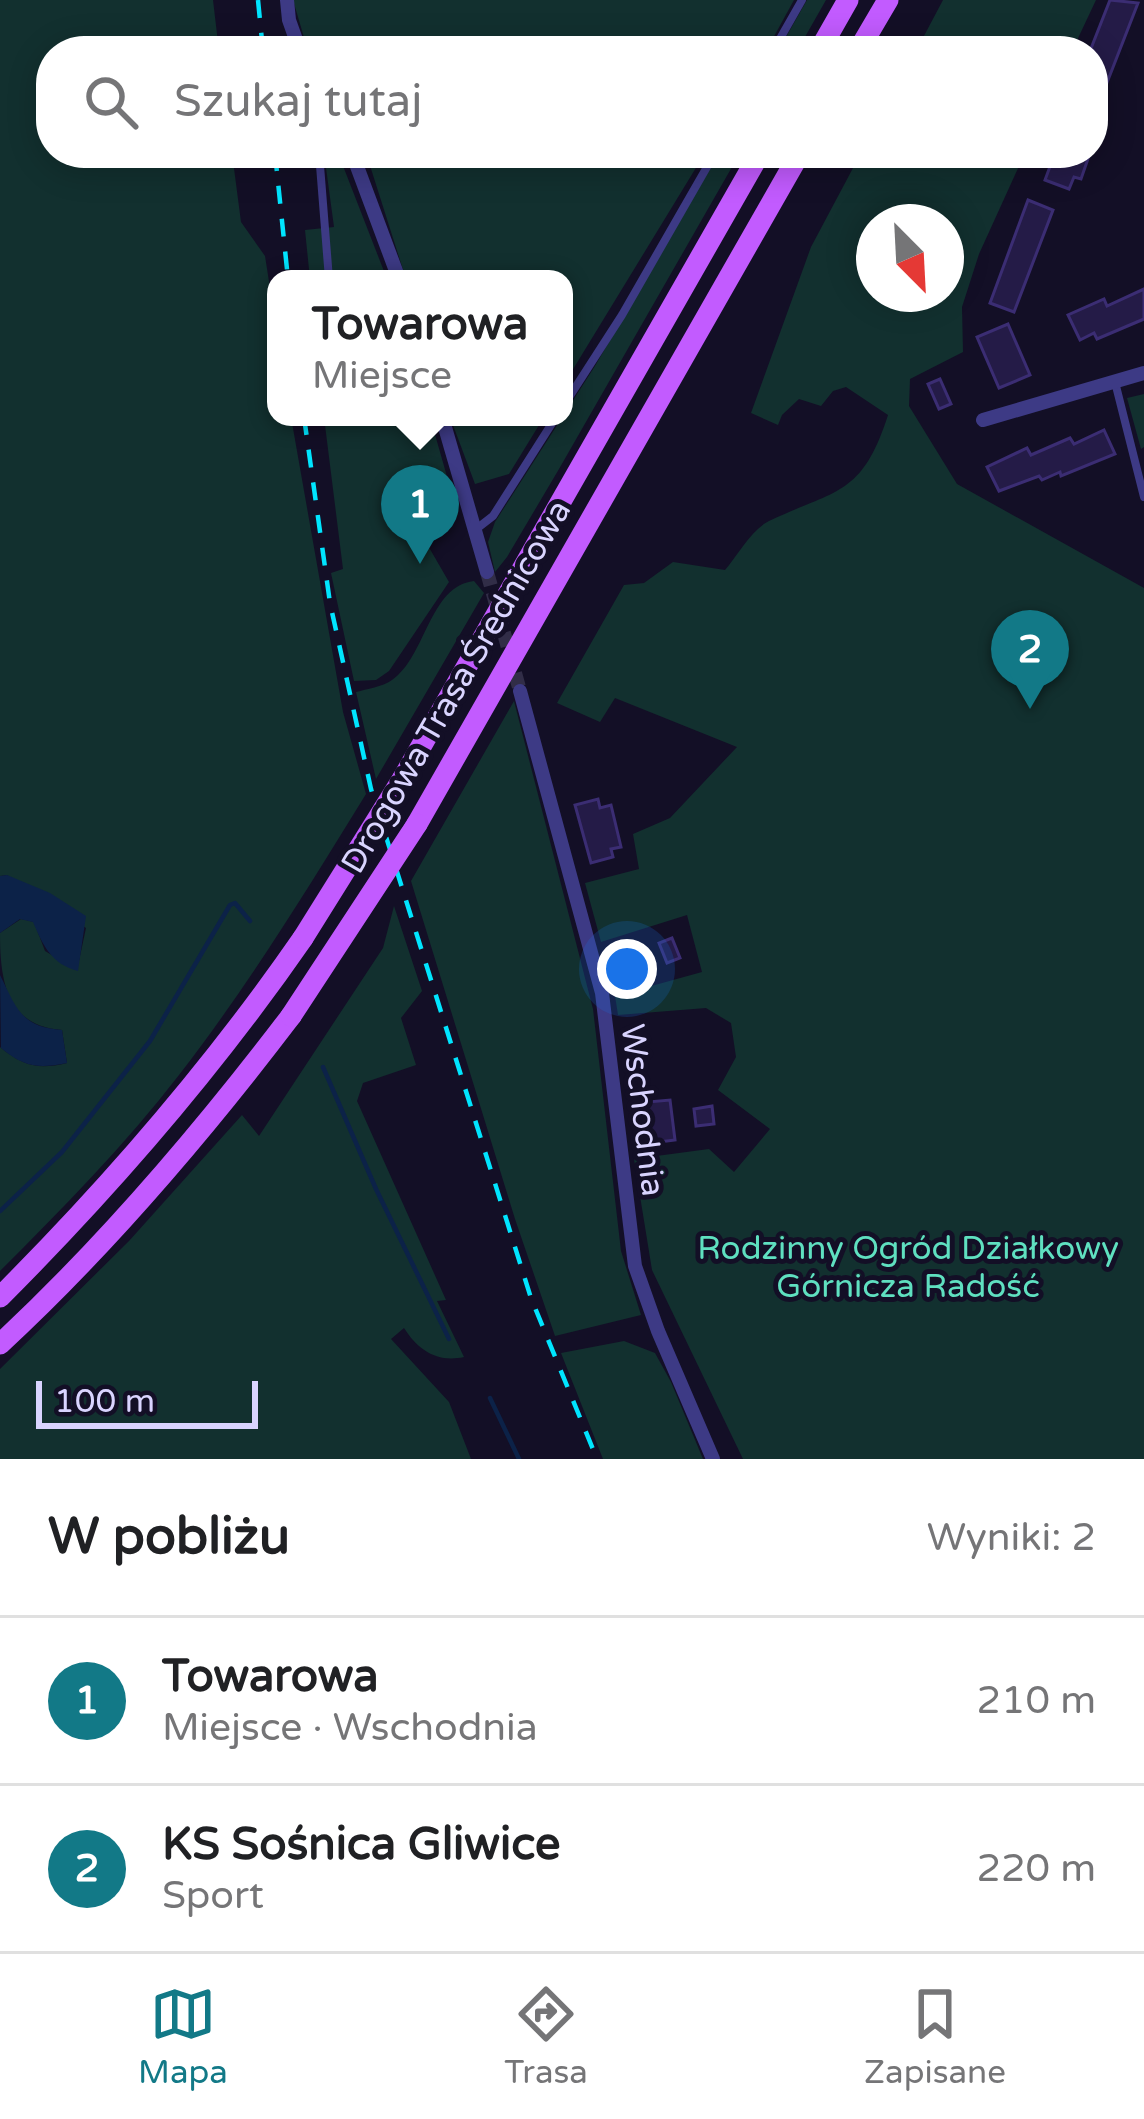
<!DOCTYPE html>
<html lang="pl">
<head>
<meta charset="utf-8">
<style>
  :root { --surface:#fff; --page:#f2f2f2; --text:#202124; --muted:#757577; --line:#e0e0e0; --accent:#127987 }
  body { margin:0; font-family:"Varela Round",sans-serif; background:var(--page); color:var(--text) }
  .compass { position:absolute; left:856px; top:204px; width:108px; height:108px; border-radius:50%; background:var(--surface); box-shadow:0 6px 30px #0003; rotate:156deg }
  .scale { position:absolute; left:36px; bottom:30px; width:222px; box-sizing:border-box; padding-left:12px; border:6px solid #d9d4ff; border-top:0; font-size:33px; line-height:42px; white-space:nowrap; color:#d9d4ff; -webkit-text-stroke:9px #130f26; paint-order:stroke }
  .you { position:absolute; left:627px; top:969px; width:42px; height:42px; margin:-30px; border:9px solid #fff; border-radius:50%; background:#1a73e8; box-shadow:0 0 0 18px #1a73e833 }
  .badge { display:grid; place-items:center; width:78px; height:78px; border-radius:50%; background:var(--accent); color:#fff; font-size:39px; font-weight:700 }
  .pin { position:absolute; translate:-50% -99px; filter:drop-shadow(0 3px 6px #0008) }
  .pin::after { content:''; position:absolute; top:63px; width:42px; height:36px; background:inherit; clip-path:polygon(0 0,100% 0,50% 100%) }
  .popup { position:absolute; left:267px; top:270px; width:306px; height:156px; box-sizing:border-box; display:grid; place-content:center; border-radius:24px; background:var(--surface); filter:drop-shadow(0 3px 9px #0005); font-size:39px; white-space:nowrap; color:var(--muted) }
  .popup b { font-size:45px; color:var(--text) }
  .popup::after { content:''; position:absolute; left:50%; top:100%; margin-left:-24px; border:24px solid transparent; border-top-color:var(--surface) }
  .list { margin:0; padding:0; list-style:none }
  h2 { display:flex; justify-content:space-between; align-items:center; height:156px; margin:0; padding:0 48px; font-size:51px }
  h2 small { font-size:39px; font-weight:400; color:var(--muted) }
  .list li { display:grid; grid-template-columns:78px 1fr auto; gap:36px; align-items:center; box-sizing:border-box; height:168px; padding:0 48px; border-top:3px solid var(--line) }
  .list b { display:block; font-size:45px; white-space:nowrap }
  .list p { margin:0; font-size:39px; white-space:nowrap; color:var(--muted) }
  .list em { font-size:39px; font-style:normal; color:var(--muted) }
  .icon { flex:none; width:66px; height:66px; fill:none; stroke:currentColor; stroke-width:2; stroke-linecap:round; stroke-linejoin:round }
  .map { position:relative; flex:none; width:1144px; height:1459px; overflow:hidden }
  .search { position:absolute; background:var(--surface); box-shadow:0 6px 30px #0003; left:36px; right:36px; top:36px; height:132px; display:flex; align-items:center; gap:30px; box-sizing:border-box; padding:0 42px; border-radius:48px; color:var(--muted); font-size:45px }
  .sheet { height:492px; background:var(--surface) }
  nav { display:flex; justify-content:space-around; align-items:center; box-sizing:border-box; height:168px; border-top:3px solid var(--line); background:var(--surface); font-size:33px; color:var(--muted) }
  nav a { display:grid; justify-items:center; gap:6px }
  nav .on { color:var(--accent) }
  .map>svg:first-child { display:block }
  .green { fill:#12302f; fill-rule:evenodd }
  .water { fill:#0c2248 }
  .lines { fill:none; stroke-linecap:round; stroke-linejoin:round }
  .stream { stroke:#0c2248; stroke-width:4.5 }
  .building { fill:#241b47; stroke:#3b2d73; stroke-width:3 }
  .minor-tunnel { stroke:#312d47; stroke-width:14; stroke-dasharray:14 7; stroke-linecap:butt }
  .service { stroke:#3d3a85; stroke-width:8 }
  .minor { stroke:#3d3a85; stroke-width:14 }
  .primary { stroke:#c25bff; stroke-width:21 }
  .rail { stroke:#00e5ff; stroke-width:4.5; stroke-dasharray:18 15; stroke-linecap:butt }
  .primary-bridge { stroke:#c25bff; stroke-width:21 }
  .labels { text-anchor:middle; stroke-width:10; stroke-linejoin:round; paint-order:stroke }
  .street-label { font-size:33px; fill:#d9d4ff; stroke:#130f26 }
  .park-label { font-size:33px; fill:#5fe0c0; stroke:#130f26 }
</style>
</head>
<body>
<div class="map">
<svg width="1144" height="1459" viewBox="0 0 1144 1459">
  <rect width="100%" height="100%" fill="#130f26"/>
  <path class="green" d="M0,0H213L219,51H51V153H232L241,222L265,256L276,326V417H291L343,712L366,794C307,890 248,986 179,1075C125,1145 62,1209 0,1271V1047C23,1066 38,1070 67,1063L62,1030C6,1026 0,980 0,933L21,919L34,922L45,951L77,970L86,928L7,875L0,876Z
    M293,0H794L766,51H308Z
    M807,0H826L797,51H778Z
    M943,0H1096L1072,51H916Z
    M324,153H338L387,279H310L305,230L334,227Z
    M366,153H705L564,384V279H406Z
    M719,153H740L559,469L507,557L495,572L488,542L495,522L595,366Z
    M861,153H1025L979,254L962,307L963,352L910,379L909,406L957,484L1144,588V1459H743L652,1270L634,1159L709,1149L734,1172L770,1129L718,1090L736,1057L731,1023L706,1008L618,1015L615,996L702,972L687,915L601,942L585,883L639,869L633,834L670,818L737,747L615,698L600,722L557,703L624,585L644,583L673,562L725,570C737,556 752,529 769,521C837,489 862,496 888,415L846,387L833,391L821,406L799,399L782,415L778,425L751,413L811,247ZM874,222H946V294H874Z
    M1144,394V447L1141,449L1127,398Z
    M324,417H430L458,515L427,544L449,582L389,671L376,680L354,681L331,573L343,569Z
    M450,417H544L509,474L475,484Z
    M474,581L484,593L376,779L356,692C367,689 382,687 392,680C426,657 429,586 474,581Z
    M514,701L593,1009L621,1251L641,1315L555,1336L515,1219L411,881Z
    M394,906L422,991L401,1018L416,1065L363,1083L357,1101L446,1300L437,1301L464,1357C437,1363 418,1350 404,1328L391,1339L449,1402L471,1459H0V1369L129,1241L242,1115L259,1136L383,948Z
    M624,1341L655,1353L671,1382L703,1459H603L561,1353Z"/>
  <path class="water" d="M7,875L50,893L86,916L78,971C51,964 43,945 33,922L20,919L0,933V876Z
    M0,975C17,1009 21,1027 62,1030L67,1063C38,1069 24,1067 1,1048Z"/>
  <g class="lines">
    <path class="stream" d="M323,1067L376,1189L449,1339
      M0,1211L62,1152L150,1041L230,905L235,903L250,921
      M490,1398L519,1459"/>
  </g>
  <path class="building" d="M1110,0L1138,3L1094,116L1093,51H1090Z
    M1055,153H1090L1081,179L1074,177L1069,189L1045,180Z
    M1028,200L1053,210L1014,312L990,303Z
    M1144,289V319L1097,339L1094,333L1080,340L1068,315L1104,299L1107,306Z
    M1008,324L1030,375L999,388L977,337Z
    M940,379L951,404L939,409L928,384Z
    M1104,430L1115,454L1061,476L1060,472L1042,480L1039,476L999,491L987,467L1027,448L1031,455L1070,438L1074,444Z
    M598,799L600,808L611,805L621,847L611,849L613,857L591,863L575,805Z
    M672,938L680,958L667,963L659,943Z
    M670,1100L675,1140L651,1143L647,1102Z
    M712,1106L714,1124L696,1126L694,1109Z"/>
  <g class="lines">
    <path class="minor-tunnel" d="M487,572L520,691"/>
    <path class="service" d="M773,51L802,0
      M319,153L329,279
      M1115,382L1144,497
      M564,405L622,315L715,153
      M475,530L493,516L556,417"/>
    <path class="minor" d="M287,0L289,20L300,51
      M352,153L399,279
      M442,417L487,572
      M983,420L1144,373
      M520,691L602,993L635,1266L658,1331L713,1459"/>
    <path class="primary" d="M819,51L848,0
      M858,51L888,0
      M403,778L760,153
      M417,824L800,153
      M0,1297C112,1185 213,1068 303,938
      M0,1344C108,1244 202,1133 291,1016"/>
    <path class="rail" d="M258,0L263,51
      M275,153L288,279
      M304,417L330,603L371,789L531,1298L597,1459"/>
    <path class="primary-bridge" d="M303,938L403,778
      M291,1016L417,824"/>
  </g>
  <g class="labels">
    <g class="street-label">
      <text transform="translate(455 686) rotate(-60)" y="12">Drogowa Trasa Średnicowa</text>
      <text transform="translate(644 1110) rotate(83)" y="12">Wschodnia</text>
    </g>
    <g class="park-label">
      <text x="908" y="1259">Rodzinny Ogród Działkowy<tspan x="908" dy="38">Górnicza Radość</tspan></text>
    </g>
  </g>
</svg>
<svg class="compass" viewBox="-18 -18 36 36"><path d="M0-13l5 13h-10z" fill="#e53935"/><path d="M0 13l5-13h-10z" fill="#757577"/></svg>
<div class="scale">100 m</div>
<div class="you"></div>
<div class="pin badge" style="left:420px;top:564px">1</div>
<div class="popup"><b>Towarowa</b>Miejsce</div>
<div class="pin badge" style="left:1030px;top:709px">2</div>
<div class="search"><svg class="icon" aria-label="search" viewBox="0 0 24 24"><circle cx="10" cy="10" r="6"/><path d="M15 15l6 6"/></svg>Szukaj tutaj</div>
</div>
<section class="sheet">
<h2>W pobliżu<small>Wyniki: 2</small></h2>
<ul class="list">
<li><span class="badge">1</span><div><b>Towarowa</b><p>Miejsce · Wschodnia</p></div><em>210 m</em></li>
<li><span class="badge">2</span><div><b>KS Sośnica Gliwice</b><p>Sport</p></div><em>220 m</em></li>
</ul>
</section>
<nav>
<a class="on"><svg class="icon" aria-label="map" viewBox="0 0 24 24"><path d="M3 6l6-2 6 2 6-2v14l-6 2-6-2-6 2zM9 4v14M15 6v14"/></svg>Mapa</a>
<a><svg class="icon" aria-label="directions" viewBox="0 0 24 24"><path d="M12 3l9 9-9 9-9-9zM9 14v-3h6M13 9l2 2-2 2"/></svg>Trasa</a>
<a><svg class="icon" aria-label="saved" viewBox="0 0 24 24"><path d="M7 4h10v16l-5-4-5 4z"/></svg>Zapisane</a>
</nav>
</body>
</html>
